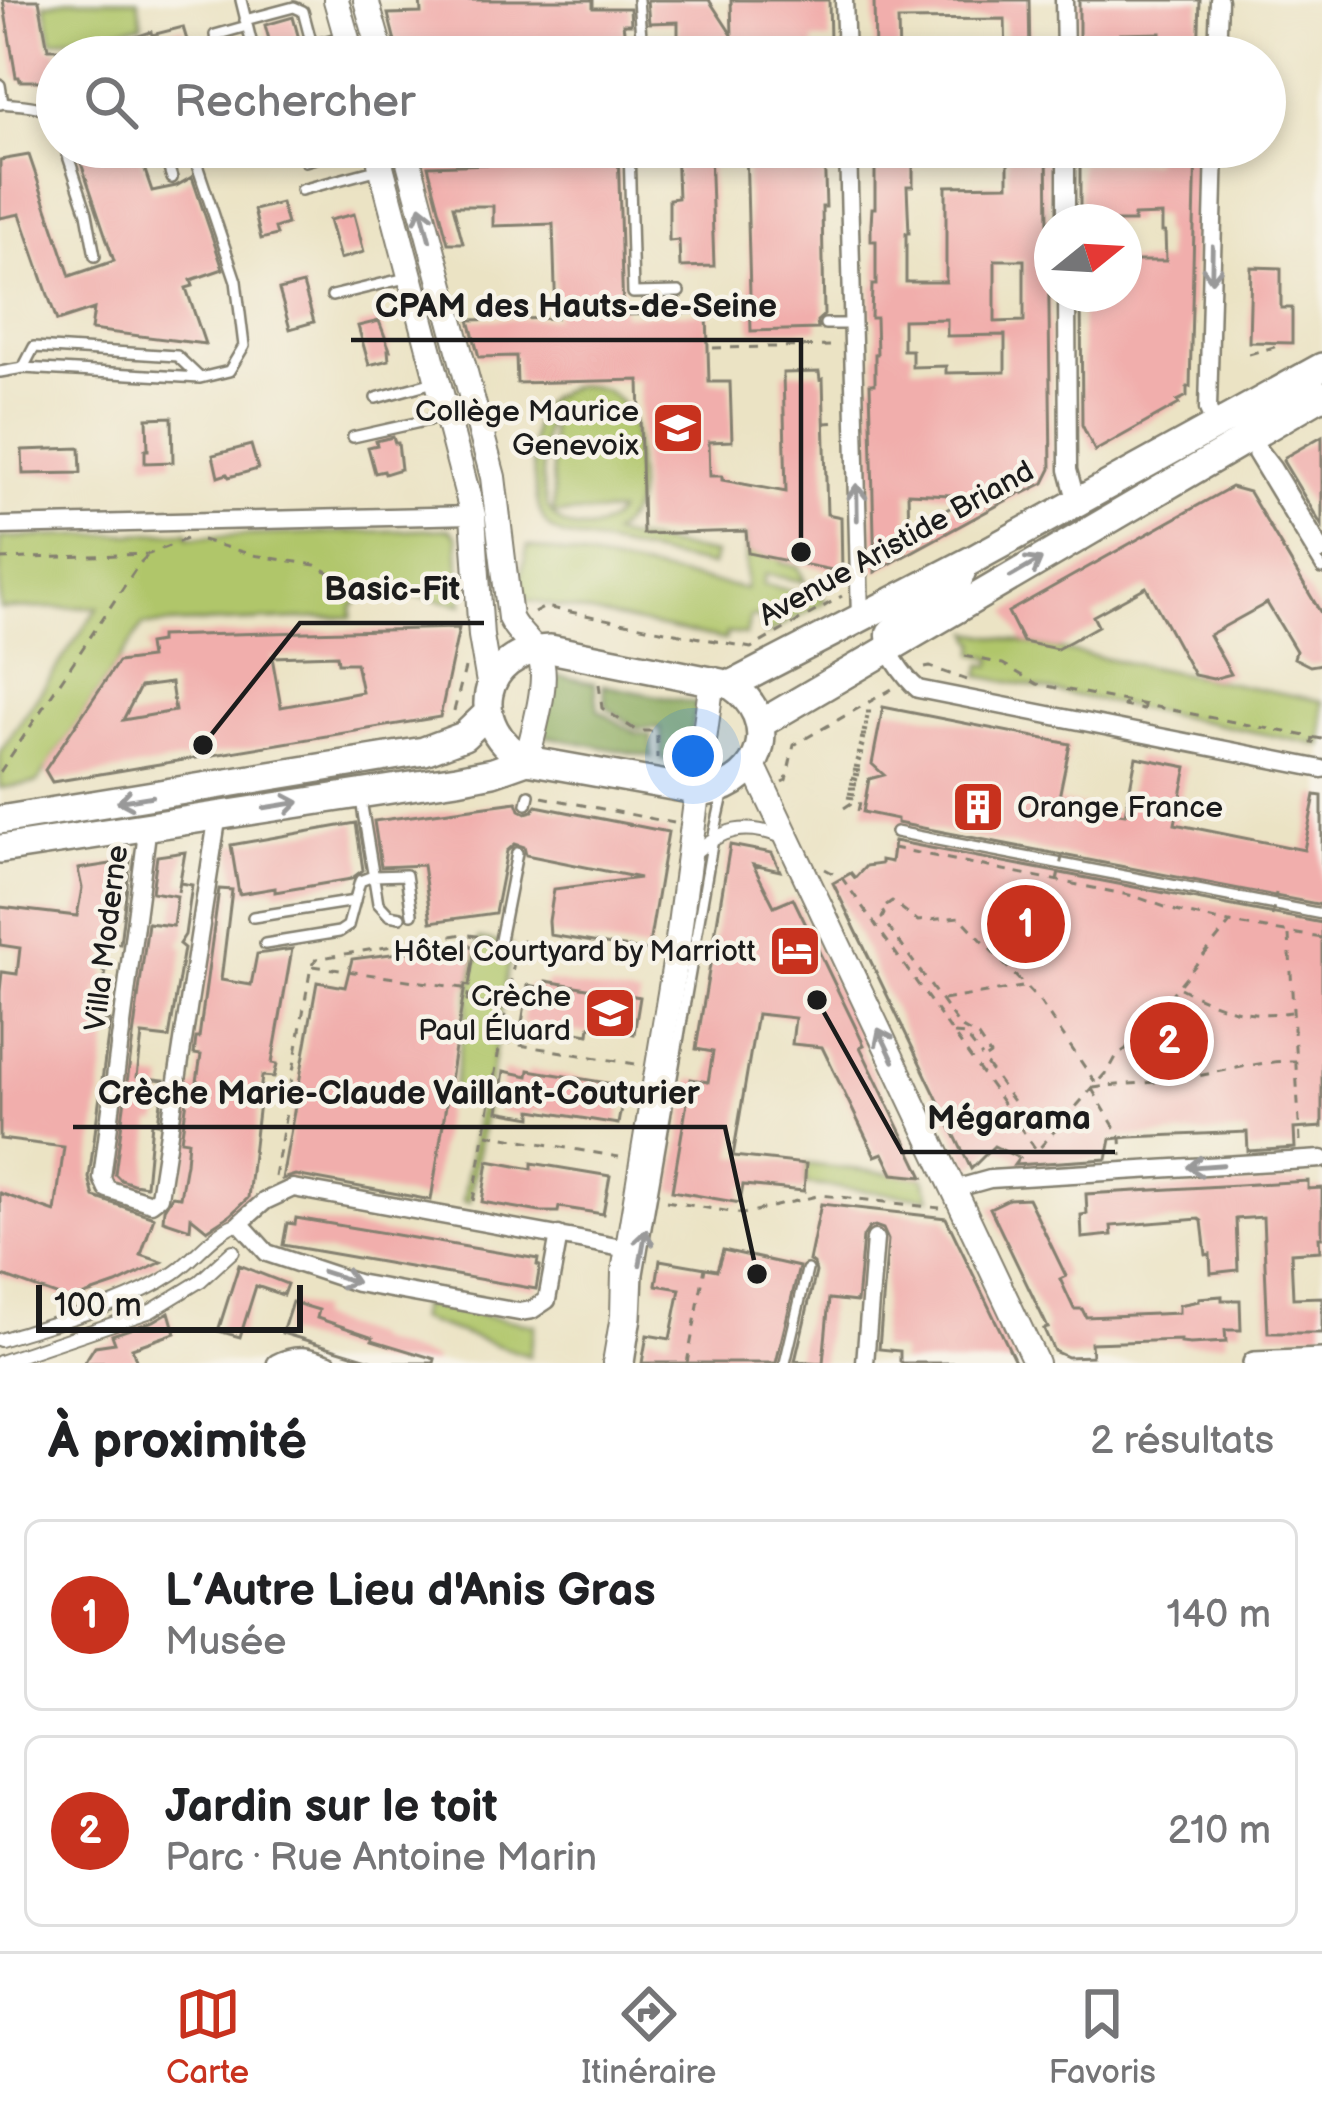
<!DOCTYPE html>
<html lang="fr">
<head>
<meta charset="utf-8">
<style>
  :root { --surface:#fff; --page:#f6f6f6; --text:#202124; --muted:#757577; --line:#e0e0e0; --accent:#c8321e }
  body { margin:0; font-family:"Balsamiq Sans",sans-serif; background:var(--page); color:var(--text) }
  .compass { position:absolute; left:1034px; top:204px; width:108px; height:108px; border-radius:50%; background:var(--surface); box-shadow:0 6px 18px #0003; rotate:72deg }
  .scale { position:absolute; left:36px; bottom:30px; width:267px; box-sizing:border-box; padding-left:12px; border:6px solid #1c1c1c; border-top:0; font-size:33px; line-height:42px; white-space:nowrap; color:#1c1c1c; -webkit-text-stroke:9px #f7f3e8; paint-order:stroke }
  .you { position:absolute; left:693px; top:756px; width:42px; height:42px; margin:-30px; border:9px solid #fff; border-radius:50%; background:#1a73e8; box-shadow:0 0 0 18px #1a73e833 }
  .badge { display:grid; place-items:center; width:78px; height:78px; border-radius:50%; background:var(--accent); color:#fff; font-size:39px; font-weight:700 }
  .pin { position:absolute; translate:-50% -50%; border:6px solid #fff; box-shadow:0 3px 12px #0006 }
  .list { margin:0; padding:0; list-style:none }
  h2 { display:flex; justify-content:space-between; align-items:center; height:156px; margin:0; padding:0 48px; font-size:51px }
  h2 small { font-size:39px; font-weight:400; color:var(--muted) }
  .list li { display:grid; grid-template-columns:78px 1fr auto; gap:36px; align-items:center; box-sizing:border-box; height:192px; margin:0 24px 24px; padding:0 24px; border:3px solid var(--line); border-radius:18px }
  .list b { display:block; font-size:45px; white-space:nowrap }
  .list p { margin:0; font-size:39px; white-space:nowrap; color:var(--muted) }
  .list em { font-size:39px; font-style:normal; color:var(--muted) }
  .icon { flex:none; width:66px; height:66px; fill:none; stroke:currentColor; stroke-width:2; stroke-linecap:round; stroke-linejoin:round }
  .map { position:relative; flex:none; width:1322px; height:1363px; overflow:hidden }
  .search { position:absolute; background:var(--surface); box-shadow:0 6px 18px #0003; left:36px; right:36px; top:36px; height:132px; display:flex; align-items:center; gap:30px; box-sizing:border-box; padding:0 42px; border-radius:66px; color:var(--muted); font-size:45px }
  .sheet { height:588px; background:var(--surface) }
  nav { display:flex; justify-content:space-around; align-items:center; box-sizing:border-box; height:168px; border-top:3px solid var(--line); background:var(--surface); font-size:33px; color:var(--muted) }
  nav a { display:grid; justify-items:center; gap:6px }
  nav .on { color:var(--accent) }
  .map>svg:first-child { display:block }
  .green { fill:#b0c66b; stroke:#667144; stroke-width:3; fill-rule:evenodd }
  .forest { fill:#8cab5f; stroke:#54643e; stroke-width:3 }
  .building { fill:#f1aeac; fill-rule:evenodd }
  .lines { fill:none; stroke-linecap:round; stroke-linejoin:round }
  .service-casing { stroke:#848070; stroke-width:14 }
  .pedestrian-casing { stroke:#848070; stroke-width:16 }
  .minor-casing { stroke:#848070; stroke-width:21 }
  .tertiary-casing { stroke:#848070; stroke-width:26 }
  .secondary-casing { stroke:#848070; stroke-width:28 }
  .primary-casing { stroke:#848070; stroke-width:32 }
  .path { stroke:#848070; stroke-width:3; stroke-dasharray:9 9; stroke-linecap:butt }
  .service { stroke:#fff; stroke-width:9 }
  .pedestrian { stroke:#fff; stroke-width:12 }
  .minor { stroke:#fff; stroke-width:16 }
  .tertiary { stroke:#fff; stroke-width:21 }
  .secondary { stroke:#fff; stroke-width:24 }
  .primary { stroke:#fff; stroke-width:27 }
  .path-bridge { stroke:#848070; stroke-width:3; stroke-dasharray:9 9; stroke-linecap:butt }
  .oneway { stroke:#999 }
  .labels { text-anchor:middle; stroke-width:9; stroke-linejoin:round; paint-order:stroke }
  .poi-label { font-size:30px; fill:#1c1c1c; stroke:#f7f3e8; text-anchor:end }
  .street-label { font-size:30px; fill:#1c1c1c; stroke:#f7f3e8 }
  .leader { fill:none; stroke:#1c1c1c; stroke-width:4.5 }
  .callout-dot { fill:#1c1c1c; stroke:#f7f3e8; stroke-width:4.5 }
  .callout-label { font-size:33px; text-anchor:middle; font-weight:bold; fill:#1c1c1c; stroke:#f7f3e8; stroke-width:9; stroke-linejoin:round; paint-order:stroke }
</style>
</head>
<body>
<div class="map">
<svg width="1322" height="1363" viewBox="0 0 1322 1363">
  <rect width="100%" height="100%" fill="#f7f3e8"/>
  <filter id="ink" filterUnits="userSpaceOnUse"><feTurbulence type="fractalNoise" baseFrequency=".00833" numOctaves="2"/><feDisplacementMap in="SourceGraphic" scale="24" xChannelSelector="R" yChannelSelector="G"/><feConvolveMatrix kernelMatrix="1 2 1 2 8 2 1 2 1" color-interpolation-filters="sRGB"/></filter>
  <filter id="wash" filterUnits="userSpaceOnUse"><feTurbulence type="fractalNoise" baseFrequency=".004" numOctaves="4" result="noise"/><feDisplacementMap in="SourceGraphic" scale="48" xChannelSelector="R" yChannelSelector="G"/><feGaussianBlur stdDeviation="2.7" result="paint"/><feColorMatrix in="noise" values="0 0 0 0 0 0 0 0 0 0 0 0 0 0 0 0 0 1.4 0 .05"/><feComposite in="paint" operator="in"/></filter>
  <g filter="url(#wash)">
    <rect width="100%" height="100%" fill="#ebe3c4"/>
    <path class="green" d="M66,0H138L142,25L52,41L45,4Z
      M574,386C627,383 636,422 636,465C637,477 639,492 635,504C631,517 621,526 612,535L715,554L712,566L564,536C554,532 547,528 543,518C533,500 529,433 537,414C544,399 560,391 574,386ZM550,415L554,514L618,512C602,536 561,535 548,507C540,489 540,432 550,415Z
      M450,529L457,537L462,605L418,596L359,599L352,608V617L143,625L37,783L0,788V752L98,607L0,609V538L188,532L189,537H192Z
      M746,534L749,553L781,559V563L798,567L805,582L765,574L763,585L822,596L826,601L766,635L761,625L763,617H750L746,635L727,633L725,640L526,600L518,587L528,546L746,589Z
      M971,632L1322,701V746L979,676L982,664L991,666L993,658L975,654L977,642L974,641Z
      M479,939L512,945L470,1202L463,1201L479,1102L452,1097Z
      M806,1164L923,1177L931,1198L805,1184Z
      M421,1305L535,1325L529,1356L418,1319Z"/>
    <path class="forest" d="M553,675L595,683L598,710L636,733L651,735L652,757L541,735Z
      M603,685L697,704L685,763L661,759V728H637L606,707Z"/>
    <g id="blocks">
      <path class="building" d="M3,0H39L48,49H57V81H20L19,77H16Z
        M420,0H593V8H630L631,24H623L626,44L615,45V57H550V48L436,52L438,57H399L388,14L421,13Z
        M647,0H709L732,35L731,0H829L830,40H813L814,57H695L684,41H678V22L649,23Z
        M874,0H1029L1030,57H1006L1005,19L898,20L899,57H875Z
        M1079,0H1200L1198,57H1160L1161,33L1120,34V57H1096V42H1079Z
        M293,17L304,57H274L265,25Z
        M183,27L192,57H84L83,54L151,32L152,35Z
        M89,147H137L152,191L176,186L192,177L223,269L191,280L193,286L186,288L205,344L91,330L94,309L57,321L20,214L0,218V160L29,155L70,276L114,261L77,151Z
        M553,147H618L623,315L707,313L709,382H730L732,441L709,442L710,476H722V480L786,492L783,373L819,372L820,380L823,379L827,514L841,517L842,572L748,553L746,531L643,534L639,380L517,383L516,356L479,357L469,320L556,318L553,224L493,226V206H453L463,243H448L428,166L491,164L553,153Z
        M676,147H710L714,266L680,267L679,240L669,241V199L678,198Z
        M746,147L824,148L826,207H822L824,315L817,321L818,329L751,331Z
        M875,147L916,148L917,163H913V186H907L909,233H906V282H946V186L1008,185V147H1047L1051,469L1044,483L1024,493V491L875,572L870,384H875V354H877L876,318H871L872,285H876V241H871V225L872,208H875ZM995,260H1024V321L995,322ZM947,319V336L1005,335V372L946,373V366L912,367V350H903V320ZM908,493L973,496L909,529Z
        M1153,147H1196L1190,387H1187V396L1177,401L1179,404L1095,451L1082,425L1081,294H1124V261H1166L1165,232H1162V215L1134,216V222H1080V163L1153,162Z
        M281,203L287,224L275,228L277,235L261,239L254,210Z
        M354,214L364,252L340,259L329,220Z
        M1251,267L1281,268V308H1292V343L1249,342Z
        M303,284L314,322L290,329L279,290Z
        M379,321L390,350H388L389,360L369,365L358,326Z
        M172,417L173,462L145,463V450H148L147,418Z
        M1322,436V526L1283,461L1285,457Z
        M393,437L395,443H398L401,469L385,474L384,471L375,473L368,447L377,445L376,441Z
        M251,445L258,469L229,477L227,474L218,477L213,455Z
        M80,448L81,473L23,474L22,450Z
        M1231,487L1249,492L1322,615V664L1310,666L1294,658L1296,651L1267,603L1209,635L1231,674L1213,679L1194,675L1146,587L1093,616L1098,626L1057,649L1023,642L1008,612Z
        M459,628L440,717L52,782L45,770L118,662L150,658L148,644L160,642V636ZM337,655L338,663H356L362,692L281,707L272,657ZM171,683L175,711L123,720L140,687Z
        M883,707L1070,744L1058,802L1125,814L1136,757L1187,767L1175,824L1304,850L1315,795L1322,796V905L897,823V819L863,812L869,779L884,775L872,764Z
        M517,802L520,810L526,813L533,811L536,806L668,832L648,951L550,935L549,921L554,889L640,878L526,855L524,847L515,844L507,851L495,913L431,922L423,865L381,867L374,821Z
        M356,823L363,870L351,879L275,892V888L239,894L231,845Z
        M894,841L1322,923V1127L1294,1129L1295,1148L1248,1151L1247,1132L1130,1137L1111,1139L1107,1159L1014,1165L1019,1158L994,1146L971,1169L833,883L851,873L855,878L866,866L881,864V860L891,862Z
        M730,845L772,853L780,871L753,865L774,906L793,898L855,1026L864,1045L860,1047L923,1177L893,1174L883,1153L875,1156L822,1047L792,1044L795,1018L757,1014L733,1156L806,1164L804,1191L743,1185L740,1203L672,1191L691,1079L708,1082L713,1052L696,1049Z
        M185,852L178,892L180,883L192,885L185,935L179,944L184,948L169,1038L142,1035L137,1077L164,1080L158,1123L152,1122L146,1186L133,1184L121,1180L115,1174L148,923L173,926L177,896L152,892L157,856Z
        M130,861L120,944L107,942L103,971H106L103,988H98L94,1019L110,1021L89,1178L94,1197L154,1217L141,1255L162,1262L116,1284L70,1300L0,1275V1193L55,1212L64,1147L0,1139V991L2,972L17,974L20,948L0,945V907L77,916L82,888L78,869Z
        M219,889L232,890L221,980L251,985L257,954L292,949L272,1063L277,1064L274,1077L262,1076L248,1198L230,1215L207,1230L191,1217L190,1229L163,1220L164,1209L172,1196L180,1197L186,1163L188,1141L181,1140L189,1087L196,1088L201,1055L194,1054L196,1038H199Z
        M468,944L475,949L469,986L465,985L431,1200L295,1175L282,1179L317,982L345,987L352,959Z
        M546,981L640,997L634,1034L590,1026L589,1034L522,1023L528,985L545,988Z
        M529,1070L625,1086L618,1124L532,1110V1117L498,1111L504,1071L528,1076Z
        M488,1161L532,1169V1163L610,1176L603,1214L559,1207L558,1212H540L482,1202Z
        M1308,1181V1189L1322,1188V1237H1319L1320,1251L1291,1253L1293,1298L1322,1297V1333H1268L1263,1217L1236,1219L1238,1270L1211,1273L1210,1254L1206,1255L1202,1221L1199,1219L1111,1226L1112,1235L1082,1238L1081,1215L1087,1214L1086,1194Z
        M1028,1198L1066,1276L1060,1279L1074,1309H1082L1086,1317L1179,1313V1305L1199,1301V1298L1222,1296V1300H1240L1241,1330H1225L1226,1342L1190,1344L1181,1343V1340L1091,1343L1092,1356L1067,1357L1054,1351L1044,1329L1048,1328L990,1208L1009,1199Z
        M821,1204L946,1218L1016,1363H903L900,1361V1351L879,1349L888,1240L883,1229L875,1226L869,1228L863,1237L857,1302L829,1299L823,1363L795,1361L816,1272L814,1264L809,1261Z
        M296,1218L538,1259L537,1265L540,1266L536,1289L283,1245L287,1223L295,1224Z
        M723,1250L799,1267L776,1363H642L647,1335L670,1339L680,1289L656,1285L660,1260L717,1270Z
        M239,1265L287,1284L283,1295L256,1286L240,1337L218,1331Z
        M292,1302L319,1310L317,1318L373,1337L372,1340L435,1359L434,1363H381L282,1333Z
        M169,1312L175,1333L132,1348L137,1363H84L95,1346L115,1343L112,1335L154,1321Z"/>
    </g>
  </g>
  <g filter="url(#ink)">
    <use href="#blocks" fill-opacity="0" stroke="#848070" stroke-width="3"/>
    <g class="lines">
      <g class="service-casing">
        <path id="service" d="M241,0L255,57
          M245,20L294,7L303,11L312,45
          M220,57L215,35L247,26
          M315,57L312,45L341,37
          M637,57L642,48L638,0
          M0,85L3,103L0,104
          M3,103C23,106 48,103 57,123
          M65,147L87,213L95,256
          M162,147L172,178
          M629,147L633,293L679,292
          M305,161L354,147
          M301,190L376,170
          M332,296L406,278
          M825,324H852
          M23,368L34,347L177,356L200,378
          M0,372L23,368L200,378L229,371L244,346L236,281L191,147
          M376,398L434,382
          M353,437L447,416
          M1253,455L1322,569
          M361,800L378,903L389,915L400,917
          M527,804L529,795
          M896,832L1322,914
          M253,917L355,901
          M500,940L517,853
          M265,944L339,932L348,926L360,881L373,876L406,875L412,914
          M629,1363L636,1317L638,1274L713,839L723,795
          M785,1363L807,1270"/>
      </g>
      <g class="pedestrian-casing">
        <path id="pedestrian" d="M690,856C724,828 744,822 786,838
          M0,1340C57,1321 123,1307 174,1273C194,1260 218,1227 240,1223
          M0,1362L151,1311L200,1281L233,1251"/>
      </g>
      <g class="minor-casing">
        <path id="minor" d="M844,0L846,57
          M1064,0L1065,57
          M1217,57L1219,0
          M848,147L860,619
          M1066,147V222
          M1215,147L1208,409L1218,431
          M1067,294L1068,470L1077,503
          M1241,438H1249L1273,469L1322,551
          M0,526L473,515
          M972,560L962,585L894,623C892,625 888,627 886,630C879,645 907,680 918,689L1322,769
          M148,825L102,1178L107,1189L151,1203L159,1197L218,814
          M954,1189L990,1179L1322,1159
          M559,1235L547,1300L532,1310L519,1312L357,1283L267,1253L240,1223L265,1201L293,1188C405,1208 516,1228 627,1249
          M276,1363C297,1352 308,1356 329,1363
          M865,1363L875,1239"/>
      </g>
      <g class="tertiary-casing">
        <path id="tertiary" d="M1254,1363L1322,1360"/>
      </g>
      <g class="secondary-casing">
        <path id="secondary" d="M336,0L352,57
          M366,0L382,57
          M376,147L473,515L481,636L490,689
          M405,147L493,477L510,618C517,633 531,642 539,656C551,678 532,735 527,760
          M753,765L1036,1363
          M615,1363L623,1316L624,1272L675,963L712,679"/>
      </g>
      <g class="primary-casing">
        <path id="primary" d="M550,649L731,685C781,719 765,782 706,792L527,760C465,728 480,651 550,649Z
          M731,685L972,560L1322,367
          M760,724L1322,395
          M0,820L424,751L464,736L488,713
          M0,849L457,779L493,772L527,760"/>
      </g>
      <path class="path" d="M713,348L835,346
        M1249,354L1278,346V342
        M824,423L839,422
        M202,540L253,555L315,565L357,587L380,608
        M0,559L149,554L186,539
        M534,613L545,607L751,648L842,596
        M965,656L1003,664L1037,684L1322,739
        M925,668L930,667L967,680
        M599,684L602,708L637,731H657V758
        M1125,703L1124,706L1143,710L1144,706
        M454,711L465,668
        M866,712H871
        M865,718L869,719
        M864,724H868
        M862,730L867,731
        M861,735H866
        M1313,737L1312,743L1322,745
        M860,738L865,739
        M859,745L864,747
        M857,753L863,754
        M856,759L861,761
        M854,766L860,767
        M853,770L860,771
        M0,772L139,564L147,556
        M853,774L859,775
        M851,778L858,780
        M782,782L786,780L794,745L892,689
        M850,783L857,784
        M849,788H856
        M848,793L855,794
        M542,797L674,823
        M847,797L854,798
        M844,808L853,802
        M858,811L860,802
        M893,848L1134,896L1176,911L1229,923
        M825,869L842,878L1037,1151L1110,1068L1117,1055L1126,1049L1140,1028L1158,1011L1230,923L1322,938
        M1289,935L1300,1141
        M516,943L526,940
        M313,966L469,989L467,1001L504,1008
        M1180,988C1219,1008 1248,1018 1291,1012
        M943,1000L1022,987
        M954,1034L965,1035L982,1057
        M502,1042L635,1064
        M1093,1088C1122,1083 1152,1084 1180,1079C1220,1073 1255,1061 1296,1061
        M1092,1089L1121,1138L1122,1156
        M1034,1130L983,1060L990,1055L978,1037L960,1027L882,918L884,914L881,909L892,901L918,921L960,917L1040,1002L1095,1082
        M487,1134L619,1157
        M275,1177L311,966L316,959L463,934L489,938
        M473,1201L517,944
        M666,1201L743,1214L821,1195L940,1208
        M687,1363L705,1268"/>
      <use href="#service" class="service"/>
      <use href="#pedestrian" class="pedestrian"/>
      <use href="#minor" class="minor"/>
      <use href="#tertiary" class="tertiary"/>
      <use href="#secondary" class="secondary"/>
      <use href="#primary" class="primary"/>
      <path class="path-bridge" d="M1057,881L1063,852
        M1272,916L1276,893"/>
    </g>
    <defs><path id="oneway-shaft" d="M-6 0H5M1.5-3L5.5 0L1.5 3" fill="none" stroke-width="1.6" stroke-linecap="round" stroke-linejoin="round" transform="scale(3)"/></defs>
    <g class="oneway">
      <use href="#oneway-shaft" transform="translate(425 223) rotate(-105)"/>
      <use href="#oneway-shaft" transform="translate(1212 264) rotate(91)"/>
      <use href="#oneway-shaft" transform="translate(857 502) rotate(-91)"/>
      <use href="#oneway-shaft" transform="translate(1026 568) rotate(-30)"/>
      <use href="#oneway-shaft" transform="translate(135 799) rotate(171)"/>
      <use href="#oneway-shaft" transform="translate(282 805) rotate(-9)"/>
      <use href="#oneway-shaft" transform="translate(886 1045) rotate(-115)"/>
      <use href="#oneway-shaft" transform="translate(1205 1166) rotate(176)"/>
      <use href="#oneway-shaft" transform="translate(643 1247) rotate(-80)"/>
      <use href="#oneway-shaft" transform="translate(340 1277) rotate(18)"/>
    </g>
  </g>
  <defs>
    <g id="school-square" transform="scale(2.7)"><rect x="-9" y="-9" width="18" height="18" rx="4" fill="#c8321e" stroke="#f7f3e8"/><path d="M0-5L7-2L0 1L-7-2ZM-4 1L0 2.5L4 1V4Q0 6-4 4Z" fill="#fff"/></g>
    <g id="building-square" transform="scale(2.7)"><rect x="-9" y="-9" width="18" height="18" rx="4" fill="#c8321e" stroke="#f7f3e8"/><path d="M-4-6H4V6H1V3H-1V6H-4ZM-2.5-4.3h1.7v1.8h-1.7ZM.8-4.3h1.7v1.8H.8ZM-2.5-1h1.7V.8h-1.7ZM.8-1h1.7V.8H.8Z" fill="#fff"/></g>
    <g id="hotel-square" transform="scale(2.7)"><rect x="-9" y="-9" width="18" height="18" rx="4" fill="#c8321e" stroke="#f7f3e8"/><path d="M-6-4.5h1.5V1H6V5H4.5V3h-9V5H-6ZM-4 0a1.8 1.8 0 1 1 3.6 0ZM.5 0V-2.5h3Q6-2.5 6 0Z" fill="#fff"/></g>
  </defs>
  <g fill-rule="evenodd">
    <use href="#school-square" x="678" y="428"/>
    <use href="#building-square" x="978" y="807"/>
    <use href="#hotel-square" x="795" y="951"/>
    <use href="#school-square" x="610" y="1013"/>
  </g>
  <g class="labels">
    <g class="poi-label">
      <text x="639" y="421">Collège Maurice<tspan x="639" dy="34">Genevoix</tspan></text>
      <text x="1017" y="817" text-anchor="start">Orange France</text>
      <text x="756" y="961">Hôtel Courtyard by Marriott</text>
      <text x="571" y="1006">Crèche<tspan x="571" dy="34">Paul Éluard</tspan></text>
    </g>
    <g class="street-label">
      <text transform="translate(896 543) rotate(-29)" y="10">Avenue Aristide Briand</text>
      <text transform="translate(106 938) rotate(-83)" y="10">Villa Moderne</text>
    </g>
  </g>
  <path class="leader" d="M801 552L801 340H351M203 745L300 623H484M757 1274L725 1127H73M817 1000L902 1152H1115"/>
  <g class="callout-dot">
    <circle cx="801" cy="552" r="12"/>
    <circle cx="203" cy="745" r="12"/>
    <circle cx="757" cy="1274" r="12"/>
    <circle cx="817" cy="1000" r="12"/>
  </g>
  <g class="callout-label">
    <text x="576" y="317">CPAM des Hauts-de-Seine</text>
    <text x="392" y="600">Basic-Fit</text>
    <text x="399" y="1104">Crèche Marie-Claude Vaillant-Couturier</text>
    <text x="1009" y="1129">Mégarama</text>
  </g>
</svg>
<svg class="compass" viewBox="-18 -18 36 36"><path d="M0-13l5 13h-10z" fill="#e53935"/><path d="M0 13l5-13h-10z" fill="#757577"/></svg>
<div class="scale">100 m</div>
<div class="you"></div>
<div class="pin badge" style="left:1026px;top:924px">1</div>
<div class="pin badge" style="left:1169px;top:1041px">2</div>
<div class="search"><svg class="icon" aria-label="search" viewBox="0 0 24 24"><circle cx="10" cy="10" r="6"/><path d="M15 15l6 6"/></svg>Rechercher</div>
</div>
<section class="sheet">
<h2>À proximité<small>2 résultats</small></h2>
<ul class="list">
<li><span class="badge">1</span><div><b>L’Autre Lieu d'Anis Gras</b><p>Musée</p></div><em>140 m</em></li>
<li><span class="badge">2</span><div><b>Jardin sur le toit</b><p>Parc · Rue Antoine Marin</p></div><em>210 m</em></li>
</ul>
</section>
<nav>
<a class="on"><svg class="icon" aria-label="map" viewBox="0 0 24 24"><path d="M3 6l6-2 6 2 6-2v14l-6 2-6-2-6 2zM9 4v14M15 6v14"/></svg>Carte</a>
<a><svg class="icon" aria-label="directions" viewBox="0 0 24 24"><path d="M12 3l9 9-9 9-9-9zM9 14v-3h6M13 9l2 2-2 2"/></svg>Itinéraire</a>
<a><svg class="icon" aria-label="saved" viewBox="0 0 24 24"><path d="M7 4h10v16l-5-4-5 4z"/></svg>Favoris</a>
</nav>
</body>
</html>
